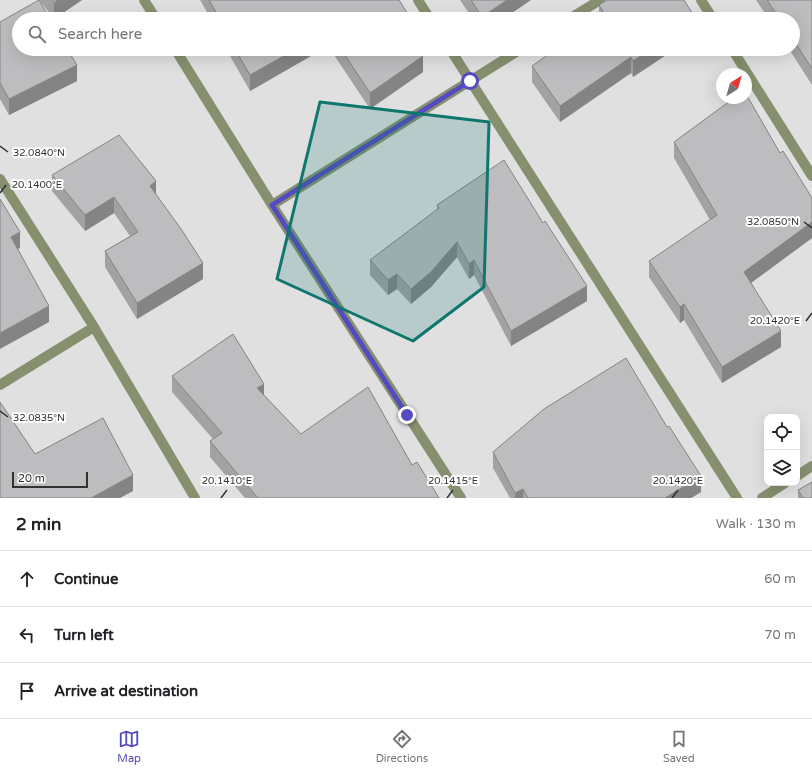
<!DOCTYPE html>
<html lang="en">
<head>
<meta charset="utf-8">
<style>
  :root { --surface:#fff; --page:#f2f2f2; --text:#202124; --muted:#757577; --line:#e0e0e0; --accent:#544bc2 }
  body { margin:0; font-family:"Varela Round",sans-serif; background:var(--page); color:var(--text) }
  .controls { position:absolute; right:12px; bottom:12px; display:grid; overflow:hidden; border-radius:8px; box-shadow:0 4px 16px #0002 }
  .controls button { width:36px; height:36px; display:grid; place-items:center; padding:0; border:0; border-bottom:1px solid var(--line); background:var(--surface); color:var(--text); font:20px sans-serif }
  .compass { position:absolute; left:716px; top:68px; width:36px; height:36px; border-radius:50%; background:var(--surface); box-shadow:0 4px 16px #0002; rotate:37deg }
  .scale { position:absolute; left:12px; bottom:10px; width:76px; box-sizing:border-box; padding-left:4px; border:2px solid #313132; border-top:0; font-size:11px; line-height:14px; white-space:nowrap; color:#313132; -webkit-text-stroke:3px #fff; paint-order:stroke }
  .stop { position:absolute; width:12px; height:12px; margin:-9px; border:3px solid #544bc2; border-radius:50%; background:#fff }
  .stop.end { background:#544bc2; border-color:#fff; box-shadow:0 1px 4px #0008 }
  .list { margin:0; padding:0; list-style:none }
  h2 { display:flex; justify-content:space-between; align-items:center; height:52px; margin:0; padding:0 16px; font-size:17px }
  h2 small { font-size:13px; font-weight:400; color:var(--muted) }
  .list li { display:grid; grid-template-columns:26px 1fr auto; gap:12px; align-items:center; box-sizing:border-box; height:56px; padding:0 16px; border-top:1px solid var(--line) }
  .list b { display:block; font-size:15px; white-space:nowrap }
  .list em { font-size:13px; font-style:normal; color:var(--muted) }
  .icon { flex:none; width:22px; height:22px; fill:none; stroke:currentColor; stroke-width:2; stroke-linecap:round; stroke-linejoin:round }
  .map { position:relative; flex:none; width:812px; height:498px; overflow:hidden }
  .search { position:absolute; background:var(--surface); box-shadow:0 4px 16px #0002; left:12px; right:12px; top:12px; height:44px; display:flex; align-items:center; gap:10px; box-sizing:border-box; padding:0 14px; border-radius:22px; color:var(--muted); font-size:15px }
  .sheet { height:220px; background:var(--surface) }
  nav { display:flex; justify-content:space-around; align-items:center; box-sizing:border-box; height:56px; border-top:1px solid var(--line); background:var(--surface); font-size:11px; color:var(--muted) }
  nav a { display:grid; justify-items:center; gap:2px }
  nav .on { color:var(--accent) }
  .map>svg:first-child { display:block }
  .lines { fill:none; stroke-linecap:round; stroke-linejoin:round }
  .minor { stroke:#86906f; stroke-width:10 }
  .wall { fill:#a3a2a3 }
  .shaded-wall { fill:#848485 }
  .building { fill:#bdbcbe; stroke:#848485 }
  .route { stroke:#544bc2; stroke-width:5 }
  .marked { fill:#0f766e; fill-opacity:0.2; stroke:#0f766e; stroke-width:3; stroke-linejoin:round }
  .ticks { fill:none; stroke:#313132; stroke-width:1.5 }
  .ticks-label { font-size:10px; text-anchor:middle; fill:#313132; stroke:#fff; stroke-width:4; stroke-linejoin:round; paint-order:stroke }
</style>
</head>
<body>
<div class="map">
<svg width="812" height="498" viewBox="0 0 812 498">
  <rect width="100%" height="100%" fill="#e0e0e1"/>
  <g class="lines">
    <path class="minor" d="M144,0L156,19
      M418,0L430,19
      M701,0L713,19
      M569,19L600,0
      M175,49L272,205
      M450,49L737,498
      M732,49L812,176
      M0,179L94,327L195,498
      M0,385L94,327
      M797,476L812,466
      M461,498L272,205L521,49
      M762,498L785,483"/>
  </g>
  <path class="wall" d="M39,0H82L54,19Z
    M200,0H399L411,19H211Z
    M460,0H531L503,19H473Z
    M756,0H812V85L789,49H793V19H769Z
    M599,5L696,19H599Z
    M0,22L77,81L9,115L0,99Z
    M226,49H323L250,91Z
    M330,49H418L423,72L370,109Z
    M675,49L633,77L631,73L560,122L532,82V66Z
    M674,142L780,153L812,198V238L751,283L781,347L722,383L684,320L680,323L649,277V261L710,220L674,158Z
    M52,175L156,195L203,279L137,319L105,267V251L130,236L114,213L85,231L52,191Z
    M437,205L587,301L511,346L474,275L469,279L457,257L431,287L411,304L397,289L388,295L370,275V260L437,210Z
    M172,376L264,395L301,434L412,465L439,498H245L210,457V441L213,439L172,392Z
    M493,452L701,492L691,498H510L493,468Z
    M798,490L812,498H798Z"/>
  <path class="shaded-wall" d="M58,0H82L54,19V3Z
    M507,0H531L503,19H482V17Z
    M296,49H323L250,91V75Z
    M651,49H675L633,77V61Z
    M423,56V72L370,109V93Z
    M631,57V73L560,122V106Z
    M77,65V81L9,115V99Z
    M156,181V197L150,186Z
    M114,197V213L85,231V215Z
    M812,222V238L744,288V272Z
    M20,232V248L11,253V237Z
    M457,242V257L431,287L411,304V289Z
    M474,260V275L469,279V264Z
    M203,263V279L137,319V303Z
    M397,274V289L388,295V280Z
    M587,286V301L511,346V331Z
    M684,304V320L680,323V307Z
    M49,306V322L0,349V333Z
    M781,331V347L722,383V367Z
    M264,384V400L257,388Z
    M133,475V491L120,498H91Z
    M701,476V492L691,498H665Z
    M523,489V498H515V493Z"/>
  <path class="building" d="M39,0L50,19H19V49H67L77,65L9,99L0,83V22Z
    M52,0H58L54,3Z
    M209,0H399L411,19H220Z
    M471,0H507L482,17Z
    M607,0H684L696,19H599L605,15L599,5Z
    M767,0H812V69L793,39V19H780Z
    M235,49H296L250,75Z
    M341,49H418L423,56L370,93Z
    M556,49H651L633,61L631,57L560,106L532,66Z
    M746,94L780,153L783,151L812,198V222L744,272L781,331L722,367L684,304L680,307L649,261L717,215L674,142L734,98H746Z
    M119,135L156,181L150,186L181,229L203,263L137,303L105,251L138,232L114,197L85,215L52,175Z
    M504,160L543,223L545,221L587,286L511,331L474,260L469,264L457,242L431,272L411,289L397,274L388,280L370,260L439,208L437,205Z
    M0,199L20,232L11,237L49,306L0,333Z
    M233,334L264,384L257,388L301,434L368,387L412,465L417,462L439,498H258L210,441L222,433L172,376Z
    M626,358L667,427L669,426L701,476L665,498H528L523,489L515,493L493,452L544,409Z
    M0,402L35,454L103,418L133,475L91,498H0Z
    M812,482V498H803L798,490Z"/>
  <g class="lines">
    <path class="route" d="M407,415L272,205L470,81"/>
  </g>
  <path class="marked" d="M320,102L489,122L484,287L413,341L277,279Z"/>
  <path class="ticks" d="M0,146L8,152M0,193L6,185M804,222L812,228M806,321L812,313M0,411L8,417M221,498L227,490M447,498L453,490M672,498L678,490"/>
  <g class="ticks-label">
    <text x="39" y="156">32.0840°N</text>
    <text x="37" y="188">20.1400°E</text>
    <text x="773" y="225">32.0850°N</text>
    <text x="775" y="324">20.1420°E</text>
    <text x="39" y="421">32.0835°N</text>
    <text x="227" y="484">20.1410°E</text>
    <text x="453" y="484">20.1415°E</text>
    <text x="678" y="484">20.1420°E</text>
  </g>
</svg>
<div class="controls">
<button><svg class="icon" aria-label="locate" viewBox="0 0 24 24"><circle cx="12" cy="12" r="6"/><path d="M12 2v4M12 18v4M2 12h4M18 12h4"/></svg></button>
<button><svg class="icon" aria-label="layers" viewBox="0 0 24 24"><path d="M12 4l9 5-9 5-9-5zM3 14l9 5 9-5"/></svg></button>
</div>
<svg class="compass" viewBox="-18 -18 36 36"><path d="M0-13l5 13h-10z" fill="#e53935"/><path d="M0 13l5-13h-10z" fill="#757577"/></svg>
<div class="scale">20 m</div>
<div class="stop" style="left:470px;top:81px"></div>
<div class="stop end" style="left:407px;top:415px"></div>
<div class="search"><svg class="icon" aria-label="search" viewBox="0 0 24 24"><circle cx="10" cy="10" r="6"/><path d="M15 15l6 6"/></svg>Search here</div>
</div>
<section class="sheet">
<h2>2 min<small>Walk · 130 m</small></h2>
<ul class="list">
<li><svg class="icon" aria-label="ahead" viewBox="0 0 24 24"><path d="M12 20V5M6 11l6-6 6 6"/></svg><div><b>Continue</b></div><em>60 m</em></li>
<li><svg class="icon" aria-label="left" viewBox="0 0 24 24"><path d="M17 20v-9H6M10 6l-5 5 5 5"/></svg><div><b>Turn left</b></div><em>70 m</em></li>
<li><svg class="icon" aria-label="arrive" viewBox="0 0 24 24"><path d="M6 21V4h12l-3 4 3 4H6"/></svg><div><b>Arrive at destination</b></div></li>
</ul>
</section>
<nav>
<a class="on"><svg class="icon" aria-label="map" viewBox="0 0 24 24"><path d="M3 6l6-2 6 2 6-2v14l-6 2-6-2-6 2zM9 4v14M15 6v14"/></svg>Map</a>
<a><svg class="icon" aria-label="directions" viewBox="0 0 24 24"><path d="M12 3l9 9-9 9-9-9zM9 14v-3h6M13 9l2 2-2 2"/></svg>Directions</a>
<a><svg class="icon" aria-label="saved" viewBox="0 0 24 24"><path d="M7 4h10v16l-5-4-5 4z"/></svg>Saved</a>
</nav>
</body>
</html>
